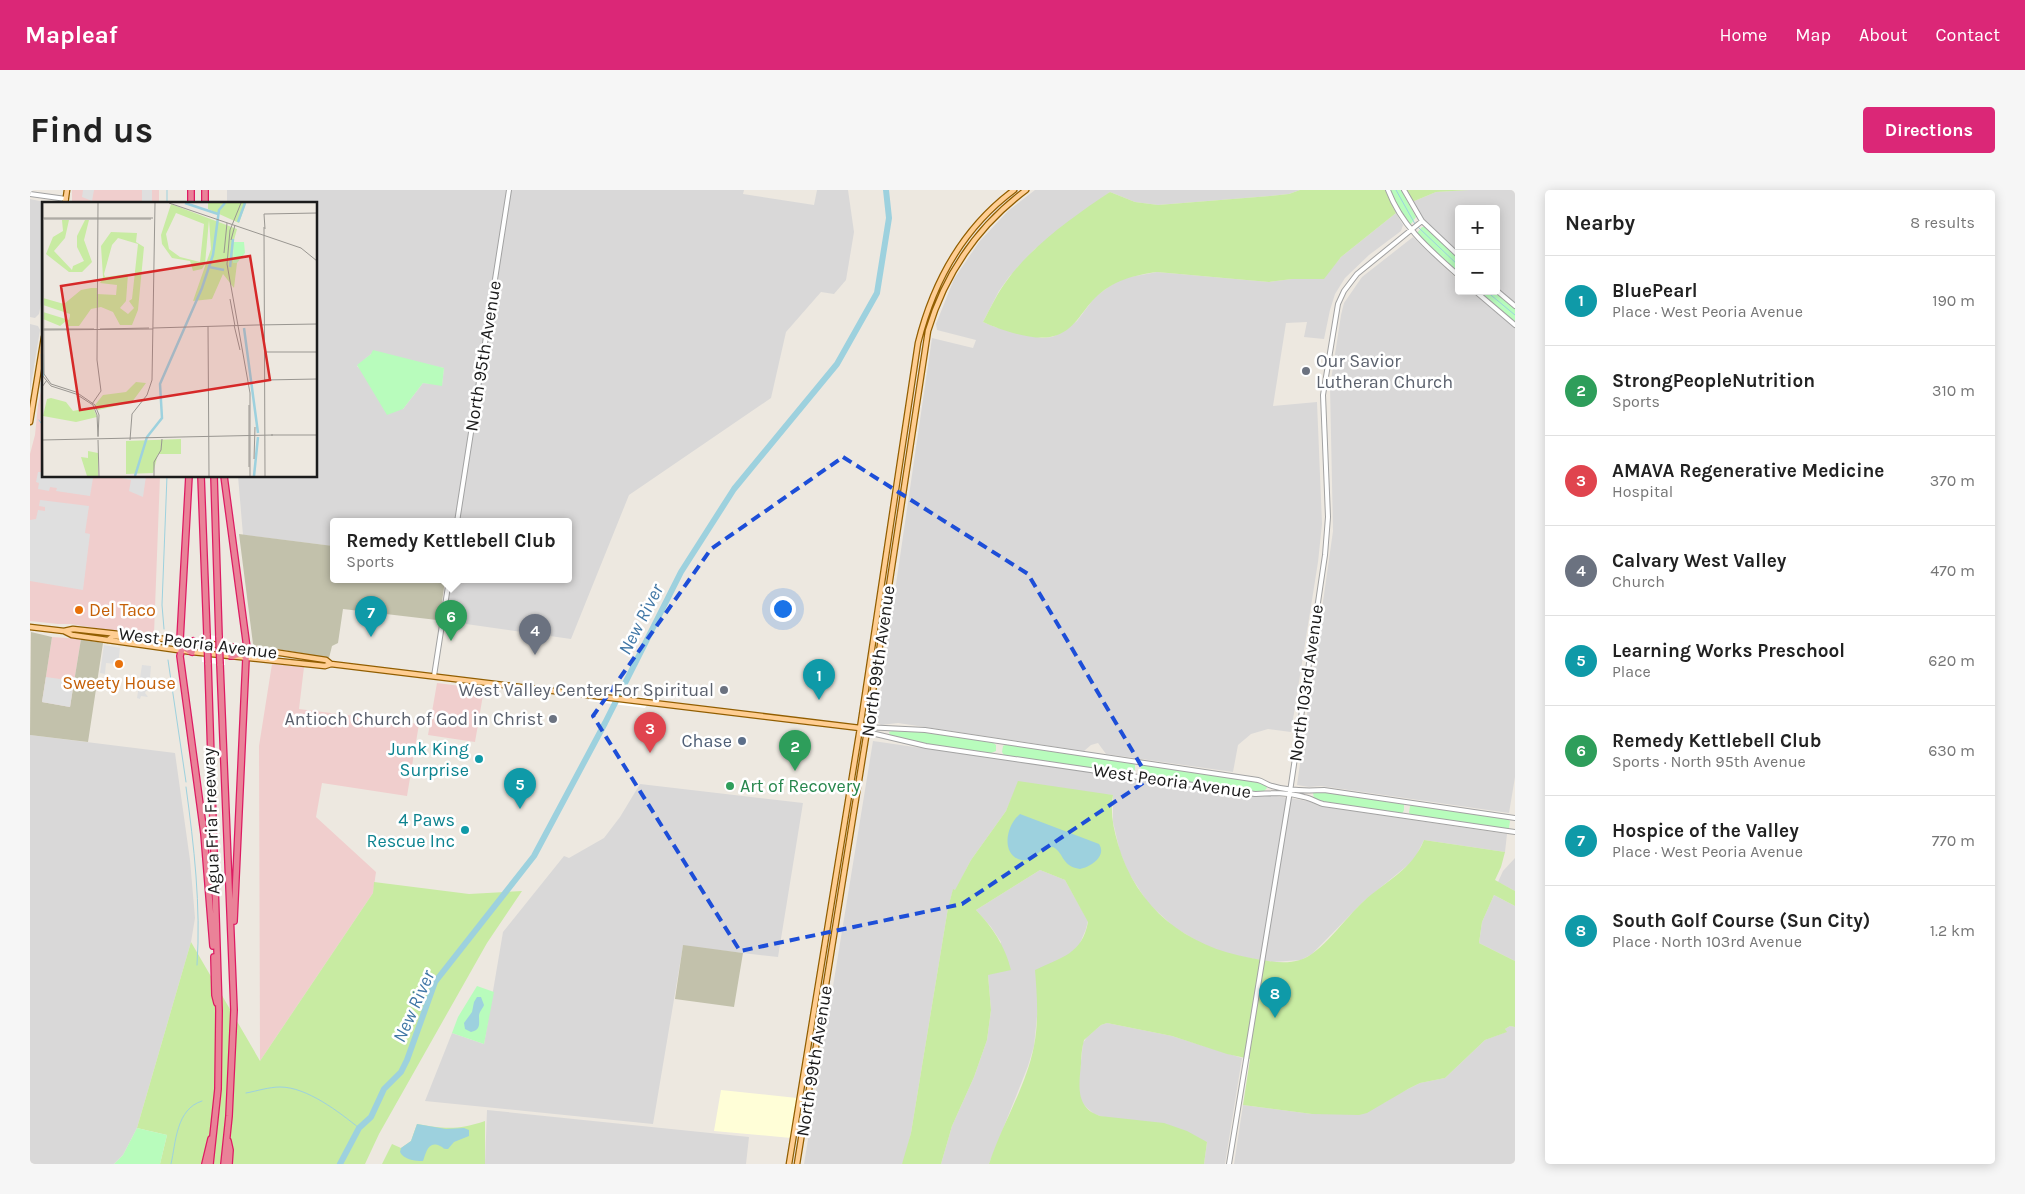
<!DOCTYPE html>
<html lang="en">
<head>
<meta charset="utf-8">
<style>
  :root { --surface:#fff; --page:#f6f6f6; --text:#222; --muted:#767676; --line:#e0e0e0; --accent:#db2777 }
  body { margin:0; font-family:Karla,sans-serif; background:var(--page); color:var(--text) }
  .controls { position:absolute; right:15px; top:15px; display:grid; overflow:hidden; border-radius:5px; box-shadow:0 2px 12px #0003 }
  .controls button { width:45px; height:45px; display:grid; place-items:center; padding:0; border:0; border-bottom:1px solid var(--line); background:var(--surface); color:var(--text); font:25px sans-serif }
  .you { position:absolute; left:752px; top:418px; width:18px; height:18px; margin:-12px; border:4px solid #fff; border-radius:50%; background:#1a73e8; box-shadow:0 0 0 8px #1a73e833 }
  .badge { display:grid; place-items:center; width:32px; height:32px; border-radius:50%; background:var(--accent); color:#fff; font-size:16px; font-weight:700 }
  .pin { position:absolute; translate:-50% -41px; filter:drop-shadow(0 1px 2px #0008) }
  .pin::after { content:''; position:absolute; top:26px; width:18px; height:15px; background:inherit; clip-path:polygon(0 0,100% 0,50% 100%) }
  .popup { position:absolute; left:300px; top:328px; width:242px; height:65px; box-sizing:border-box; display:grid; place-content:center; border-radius:5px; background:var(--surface); filter:drop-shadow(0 1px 4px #0005); font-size:16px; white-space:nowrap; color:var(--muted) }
  .popup b { font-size:19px; color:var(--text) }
  .popup::after { content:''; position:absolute; left:50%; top:100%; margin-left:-10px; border:10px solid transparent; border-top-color:var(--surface) }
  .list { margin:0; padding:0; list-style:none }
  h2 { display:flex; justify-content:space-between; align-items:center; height:65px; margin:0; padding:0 20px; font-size:21px }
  h2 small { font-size:16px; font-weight:400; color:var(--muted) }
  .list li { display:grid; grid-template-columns:32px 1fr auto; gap:15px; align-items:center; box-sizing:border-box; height:90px; padding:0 20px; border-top:1px solid var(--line) }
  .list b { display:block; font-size:19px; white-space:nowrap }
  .list p { margin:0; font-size:16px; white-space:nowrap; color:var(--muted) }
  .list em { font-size:16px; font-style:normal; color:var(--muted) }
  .map { position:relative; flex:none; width:1485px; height:974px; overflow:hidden; border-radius:5px }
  header { display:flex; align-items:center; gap:30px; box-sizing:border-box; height:70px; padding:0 25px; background:var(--accent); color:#fff }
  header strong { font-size:24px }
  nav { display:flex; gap:28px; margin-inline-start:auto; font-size:18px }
  .intro { display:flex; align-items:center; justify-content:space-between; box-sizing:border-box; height:120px; padding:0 30px }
  h1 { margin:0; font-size:35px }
  .button { padding:12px 22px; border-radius:5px; background:var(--accent); color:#fff; font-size:18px; font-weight:700 }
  main { display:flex; gap:30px; padding:0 30px }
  aside { flex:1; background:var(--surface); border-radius:5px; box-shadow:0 2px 12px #0003 }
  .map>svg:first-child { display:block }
  .residential { fill:#d9d8d8; fill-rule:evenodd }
  .commercial { fill:#f0cecd }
  .education { fill:#fffed7 }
  .construction { fill:#c2c1ab }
  .grass { fill:#c8eba2 }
  .park { fill:#b8fcbc }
  .parking { fill:#dfdfdf }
  .water { fill:#9dd1de }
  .pier { fill:#fff }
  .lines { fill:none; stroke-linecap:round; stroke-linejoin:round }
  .stream { stroke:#9dd1de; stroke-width:1 }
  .river { stroke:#9dd1de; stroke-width:6 }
  .minor-casing { stroke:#a2a2a2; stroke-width:6 }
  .major-casing { stroke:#925e00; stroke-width:7 }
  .highway-casing { stroke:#dd1b62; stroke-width:8 }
  .minor { stroke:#fff; stroke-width:4 }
  .major { stroke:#ffce93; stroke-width:4.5 }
  .highway { stroke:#ea8298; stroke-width:5.5 }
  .highway-bridge-casing { stroke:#dd1b62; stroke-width:8; stroke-linecap:butt }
  .highway-bridge { stroke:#ea8298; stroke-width:5.5 }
  .marked { fill:none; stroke:#1d4ed8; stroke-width:4; stroke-dasharray:10 6; stroke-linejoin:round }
  .worship-dot { fill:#6b7280; stroke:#fff; stroke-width:2 }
  .food-dot { fill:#e8710a; stroke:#fff; stroke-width:2 }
  .service-dot { fill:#5c6f8a; stroke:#fff; stroke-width:2 }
  .culture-dot { fill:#0f9aa8; stroke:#fff; stroke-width:2 }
  .leisure-dot { fill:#2e9e5b; stroke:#fff; stroke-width:2 }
  .labels { text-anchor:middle; stroke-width:5; stroke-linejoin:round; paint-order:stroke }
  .street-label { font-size:18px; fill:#1b1b1b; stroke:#fff }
  .worship-label { font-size:18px; fill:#5b616d; stroke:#fff; text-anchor:end }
  .food-label { font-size:18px; fill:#c56008; stroke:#fff; text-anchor:start }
  .service-label { font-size:18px; fill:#4e5e75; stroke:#fff; text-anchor:end }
  .culture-label { font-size:18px; fill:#0d838f; stroke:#fff; text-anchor:end }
  .leisure-label { font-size:18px; fill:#27864d; stroke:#fff; text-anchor:start }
  .water-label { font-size:19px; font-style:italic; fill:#4177a6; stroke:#fff }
  .inset-river { fill:none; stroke:#9dd1de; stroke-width:2.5 }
  .inset-road { fill:none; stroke:#999691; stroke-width:1 }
  .view { fill:#d62828; fill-opacity:0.15; stroke:#d62828; stroke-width:2.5 }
  .inset-edge { fill:none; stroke:#1b1b1b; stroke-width:2.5 }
</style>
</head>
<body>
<header>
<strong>Mapleaf</strong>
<nav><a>Home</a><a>Map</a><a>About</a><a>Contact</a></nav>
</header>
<div class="intro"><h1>Find us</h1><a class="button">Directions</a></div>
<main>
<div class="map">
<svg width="1485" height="974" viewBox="0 0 1485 974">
  <rect width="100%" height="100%" fill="#ede8e0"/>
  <path class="residential" d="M197,0H714L713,4L784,15L787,0H818L824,42L816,90L804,104L791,102L756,142L741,208L599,305L541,449L415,431L422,390H538V332H304L303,356L213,345L208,286H286V14H197ZM341,164L414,178L412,195L393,193L373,219L327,176Z
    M1005,0H1270L1259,4L1240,6L1128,15L1105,12L1080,2L1005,59L979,87L969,101L953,132L965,137L1012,148L1022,147L1031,143L1047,131L1065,107L1077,98L1088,91L1100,87L1127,82L1239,92L1262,89H1293L1311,67L1366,23L1373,35L1371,41L1339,65L1315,88L1305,104L1300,120L1294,149L1274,147L1277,132L1256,133L1243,216L1287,212L1292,334L1288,372L1261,542L1238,539L1221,544L1208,555L1203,582L1076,564L1068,553L1061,555L1054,561L868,533L851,535L846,531L902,148L943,158L946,150L907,140L906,134L924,89L949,52L978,21Z
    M1439,0H1485V113L1466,98V19H1429V63L1397,34L1382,12L1406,2Z
    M0,9L24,14H14V98L9,124L5,128L0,127Z
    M1383,47L1429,91V101H1440L1485,138V587L1479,623L1291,596L1279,597L1267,595L1303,341L1300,197L1311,125L1314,113L1332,87Z
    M0,134L8,136L10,140L0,201Z
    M0,545L145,563L160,670L165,728L161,752L107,938L93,965L84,974H0Z
    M843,551L1224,606L1240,605L1278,611L1289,616L1477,644L1475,662L1394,650L1384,670L1333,712L1282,764L1271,770L1242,772L1201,765L1177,757L1144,737L1118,713L1098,682L1090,662L1083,632V605L985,601L976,621L941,670L925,701L923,700L918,718L881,943L874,971L872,974H774Z
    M610,594L773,613L748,767L653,756L623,934L395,911L422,843L454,854L473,742L534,666L539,668L574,648L590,627Z
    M1485,668V701L1468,692L1473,681Z
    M1010,680L1035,690L1058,731L1056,739L1048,758L1039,764L1007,798L1008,817L1004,856L998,876L959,974H911L922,936L944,887L957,850L961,820L958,785L971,752L961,737L946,720Z
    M1464,705L1485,716V771L1449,753L1452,732Z
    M1077,833L1142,846L1212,868L1195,974H1174L1177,952L1070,926L1064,924L1056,917L1051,911L1048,898L1053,853L1057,847L1071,835Z
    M1480,836L1485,837V974H1204L1213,915L1282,924L1354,913L1366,905L1390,893L1415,888L1455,850L1476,842L1475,839Z
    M457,920L719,947L716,974H455Z"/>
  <path class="commercial" d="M42,0H129V14H42Z
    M14,187V286H130L124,444L77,440L41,434H28L0,431V264L5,245L8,215Z
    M22,447L51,449L40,517L12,512Z
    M242,474L274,477L269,519L389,534L377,606L292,593L286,627L346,682L343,703L230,871L229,556Z
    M407,493L454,499L445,552L398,545Z"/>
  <path class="education" d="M691,900L767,908L761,948L684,941Z"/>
  <path class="construction" d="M209,344L303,356L304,390H415L410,427L407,430L313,419L308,453L302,456L299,468L224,455L223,454Z
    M1,442L22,447L12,512L40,517L51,449L73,453L58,552L0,545Z
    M653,755L713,763L704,817L645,809Z"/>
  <path class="grass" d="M1270,0H1355L1366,23L1311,67L1294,89H1262L1239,92L1127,82C1104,85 1082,91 1065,108C1051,122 1044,141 1024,146C1005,152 971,140 953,132C961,117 968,102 978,89C1004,54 1044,26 1080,2L1105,12L1128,15L1240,6L1259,4Z
    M1376,0H1439L1406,2L1382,12Z
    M988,591L1083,605C1080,621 1083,637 1088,654C1106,718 1157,757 1221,768C1237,771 1254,775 1270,770C1291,764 1316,727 1334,711C1356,691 1382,680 1394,650L1475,662L1471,677L1465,690L1485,701V716L1464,705L1452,732L1449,753L1485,771V837L1480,836L1475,839L1477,842L1455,850L1415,888L1390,893L1378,899L1337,923L1329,925L1282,924L1213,915L1220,869L1197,864L1142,846L1077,833L1071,835L1054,850C1052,858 1051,866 1051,874C1049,895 1045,918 1070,926L1134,933L1157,941L1177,952L1174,974H959C972,934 996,897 1004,856C1009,830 1007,806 1005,780C1032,767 1052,764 1058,732L1035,690L1010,680L946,720C963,738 975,756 981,780L958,785L961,820L957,850L944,887L922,936L911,974H872L881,943L918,718L923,699L925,700L941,670L976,621Z
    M344,692L439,704L492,701L457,753L349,944L335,974H130L137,945L107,938L161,752L230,871L343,703Z
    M455,931V974H352L362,954L371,958L381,951L387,934C414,939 429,940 455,931Z"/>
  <path class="park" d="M1359,0H1371L1386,27L1381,34H1378Z
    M1392,37H1395L1429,69V84L1394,52L1387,43Z
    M1447,101H1464L1485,118V133Z
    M343,160L414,178L412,196L393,193L373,219L357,225L327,175L341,164Z
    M862,541L897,542L962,552L966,555V561L961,563L898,554L860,545L859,542Z
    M977,554L1103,573L1105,575V582L1101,584L974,565L972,562L973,556Z
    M1113,575L1228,591L1235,595L1237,598L1234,601L1226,602L1112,586L1110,581L1111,576Z
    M1292,601L1374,613V620L1372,624L1291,612L1284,608L1283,603Z
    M1382,614L1476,628L1480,631L1479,638L1476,639L1381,625L1379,623L1380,616Z
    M447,796L464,802L454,854L422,843L428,827Z
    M107,938L137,945L130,974H84L93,965Z"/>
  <path class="parking" d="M53,0H64L62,11L52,7Z
    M112,0H122V14H112Z
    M12,278L14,286H70L63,288L60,306L26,301L27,298L20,297L19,301L8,299L9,293L6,292L8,282H12Z
    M91,286H116L113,307L99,301L101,290L91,288Z
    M10,310L59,316L55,343L60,344L53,400L0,391V330L6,329L8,320L15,321V317L9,316Z
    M74,455L90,458L88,474L76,473L75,484L70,483Z
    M112,475L121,476L119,501H116L115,503L118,507L111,506L110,509L107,508Z
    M16,487L44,491L40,517L12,512Z"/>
  <path class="water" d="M990,624L1069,654C1077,666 1061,677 1050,679C1031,676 1035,664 1023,657L1015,658L999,670C971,673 973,638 990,624Z
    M447,807H451L454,815C453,818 449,822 449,826C449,834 451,840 441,842L435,839L434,833L442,822L444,812Z
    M387,934L416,939L434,938L439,940V946L424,952L418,959C409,958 418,960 410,956C398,950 396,963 393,971C385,971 374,970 370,962L371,958L381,951Z"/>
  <path class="pier" d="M171,444L194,447L195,475L172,472Z
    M563,501L622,508L615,518L558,511Z"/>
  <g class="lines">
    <path class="stream" d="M137,0V14
      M1366,0L1385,34
      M1388,37L1429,76
      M1456,101L1485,125
      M9,230L11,233
      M134,439L132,415L137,286
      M138,470L156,592
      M156,597C164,656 171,716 167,775
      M216,903C227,901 239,897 250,897C277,897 309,922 329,938
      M141,974C146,952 146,919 172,911"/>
    <path class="river" d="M310,974L329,938L341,927L354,899L371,882L377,870L405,792L504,666L575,533L651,382L704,299L807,174L847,103L859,28L856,0"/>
    <g class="minor-casing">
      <path id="minor" d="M1358,0C1372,37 1400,60 1429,86
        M1374,0L1392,31L1429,66
        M0,4L36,9
        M1466,100L1485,116
        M1445,101L1485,135
        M427,332L479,0
        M404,486L419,390
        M835,537L895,540L1228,590C1233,591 1237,595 1242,596C1259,601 1277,601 1294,600L1485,628
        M830,538L837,542L896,556L1225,604C1242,603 1257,602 1274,607C1281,608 1286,612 1293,614L1485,642
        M1199,974L1261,595L1295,365L1298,327L1293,205L1308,114L1314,101L1327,84L1392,31"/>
    </g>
    <g class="major-casing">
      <path id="major" d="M35,14L37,0
        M0,232L14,147
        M0,437L34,441L42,445L162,462L295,476L301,474L830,538
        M34,441L43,439L217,458L296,470L301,474
        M78,450L83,446L103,448
        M759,974L830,538L888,153C903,93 933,38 984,0
        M767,974L836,547L898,141C915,84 948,36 996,0"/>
    </g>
    <g class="highway-casing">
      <path id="highway" d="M161,0V14
        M175,14V0
        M159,286L150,450L153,457L162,462
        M171,286L177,445
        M184,286L189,447
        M194,286L217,458L214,463L201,466
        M163,451L152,458L150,466L174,644L183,756
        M178,473L189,821L188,899L180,974
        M190,474L204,820L199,926L194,974
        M204,731L216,468L210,459L204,457
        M184,767L185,805L187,813
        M198,951L200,960L199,974
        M175,974L181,949"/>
    </g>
    <use href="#minor" class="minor"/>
    <use href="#major" class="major"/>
    <use href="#highway" class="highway"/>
    <g class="highway-bridge-casing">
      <path id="highway-bridge" d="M177,445L178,473
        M189,447L190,474"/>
    </g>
    <use href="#highway-bridge" class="highway-bridge"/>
  </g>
  <path class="marked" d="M813,267L998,384L1119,589L932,714L710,761L563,526L681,359Z"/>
  <g class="worship-dot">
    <circle cx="1276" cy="181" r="5"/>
    <circle cx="694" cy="500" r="5"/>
    <circle cx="523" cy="529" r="5"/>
  </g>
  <g class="food-dot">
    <circle cx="49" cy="420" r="5"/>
    <circle cx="89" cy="474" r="5"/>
  </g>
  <circle class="service-dot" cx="712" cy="551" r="5"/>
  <g class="culture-dot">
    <circle cx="449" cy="569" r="5"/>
    <circle cx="435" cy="640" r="5"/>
  </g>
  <circle class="leisure-dot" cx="700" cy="596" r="5"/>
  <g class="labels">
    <g class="street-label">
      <text transform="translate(453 166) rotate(-81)" y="6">North 95th Avenue</text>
      <text transform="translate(168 453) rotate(7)" y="6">West Peoria Avenue</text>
      <text transform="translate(848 471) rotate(-82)" y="6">North 99th Avenue</text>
      <text transform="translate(1276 493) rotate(-82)" y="6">North 103rd Avenue</text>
      <text transform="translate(1142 591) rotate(8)" y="6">West Peoria Avenue</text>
      <text transform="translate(181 631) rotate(-92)" y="6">Agua Fria Freeway</text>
      <text transform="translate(784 871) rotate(-81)" y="6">North 99th Avenue</text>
    </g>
    <g class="worship-label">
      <text x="1286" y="177" text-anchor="start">Our Savior<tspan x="1286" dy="21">Lutheran Church</tspan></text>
      <text x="684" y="506">West Valley Center For Spiritual</text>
      <text x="513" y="535">Antioch Church of God in Christ</text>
    </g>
    <g class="food-label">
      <text x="59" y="426">Del Taco</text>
      <text x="89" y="499" text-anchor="middle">Sweety House</text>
    </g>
    <g class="service-label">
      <text x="702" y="557">Chase</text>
    </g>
    <g class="culture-label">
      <text x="439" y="565">Junk King<tspan x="439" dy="21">Surprise</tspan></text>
      <text x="425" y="636">4 Paws<tspan x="425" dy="21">Rescue Inc</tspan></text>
    </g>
    <g class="leisure-label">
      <text x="710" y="602">Art of Recovery</text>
    </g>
    <g class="water-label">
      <text transform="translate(610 429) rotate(-63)" y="7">New River</text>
      <text transform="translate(383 816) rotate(-66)" y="7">New River</text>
    </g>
  </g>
  <g transform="translate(12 12)">
    <rect width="275" height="275" fill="#ede8e0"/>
    <path d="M166,1H204L197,21L166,7ZM129,2L195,27L192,38L191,60L195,61L192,86L181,72L170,97L151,99L169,47L167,18L163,62L160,67L151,69L148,59L130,56L120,42L119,33ZM134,11L162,22L158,60L138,55L127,47L124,32ZM20,18H27L23,36L12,49L30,68L31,64L42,59L35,45V34L43,18H47L42,38L50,60L40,70H27L4,52L11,35L21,29ZM69,30L95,31L94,40L102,45L96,108L90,123H78L71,110L59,105L49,107L37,124H26L24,119L18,124L1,117V110L27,118L28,114V112L1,103V96L22,102L39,88L49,86H55V92L74,93L75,83L58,81L61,75L59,44ZM76,36L96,42L90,97L87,99L92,106L86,112L78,106L84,99L86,72L63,75L62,72L70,43ZM94,180L104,181L90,200L56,208L53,203L61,193L84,190ZM9,196L24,200L31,209L51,205L55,215L34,220L1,214L5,197ZM139,237V252H116L111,271L84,272V239ZM46,249L56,251V274H45L39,255L46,256Z" fill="#c8eba2" fill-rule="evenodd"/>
    <path d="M192,40H202L203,51L195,61H191Z" fill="#b8fcbc"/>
    <path class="inset-river" d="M143,1L176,12M196,20L203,1M167,65L182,68M188,65L191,37M202,126L216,231M0,152L1,174M93,274L105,235L120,216L118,182L160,86L171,53L177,8L183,1M212,274L216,235"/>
    <path class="inset-road" d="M1,1L2,172L9,182L34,190L53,203L57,213L56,235M127,1L259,46L275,59M199,1L188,28L185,62L208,191V274M0,16H111M2,17H109M222,25L223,274M223,27L222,12L275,11M189,38L193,23M182,51L185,21M188,97L193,124M192,123L198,148M214,123L275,122M166,124L167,274M111,126L214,123M0,127H52M58,127L107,126M0,128L111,127M223,150H275M0,173L9,184L34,192L51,203L55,213L56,234M223,178L275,177M50,202L59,189L55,158L56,1M229,233H275M0,238L231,233M56,238L57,274M88,238L90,212L105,193L110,178L113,1M212,257L213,225M207,265V203M1,274L0,185L5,178M112,274V260L119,248L120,237"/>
    <path class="view" d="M208,54L228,178L38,208L19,84Z"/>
    <rect width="275" height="275" class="inset-edge"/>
  </g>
</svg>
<div class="controls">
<button>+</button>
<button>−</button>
</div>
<div class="you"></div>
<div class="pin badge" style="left:789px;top:510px;background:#0f9aa8">1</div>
<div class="pin badge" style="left:765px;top:581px;background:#2e9e5b">2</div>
<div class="pin badge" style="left:620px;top:563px;background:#e0444e">3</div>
<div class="pin badge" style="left:505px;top:465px;background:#6b7280">4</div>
<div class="pin badge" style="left:490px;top:619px;background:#0f9aa8">5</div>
<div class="pin badge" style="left:421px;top:451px;background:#2e9e5b">6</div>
<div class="popup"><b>Remedy Kettlebell Club</b>Sports</div>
<div class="pin badge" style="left:341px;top:447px;background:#0f9aa8">7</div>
<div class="pin badge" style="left:1245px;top:828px;background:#0f9aa8">8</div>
</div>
<aside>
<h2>Nearby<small>8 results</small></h2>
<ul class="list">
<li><span class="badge" style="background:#0f9aa8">1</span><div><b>BluePearl</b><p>Place · West Peoria Avenue</p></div><em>190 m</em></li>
<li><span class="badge" style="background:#2e9e5b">2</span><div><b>StrongPeopleNutrition</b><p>Sports</p></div><em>310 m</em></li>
<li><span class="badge" style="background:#e0444e">3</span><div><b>AMAVA Regenerative Medicine</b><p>Hospital</p></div><em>370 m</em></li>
<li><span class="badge" style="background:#6b7280">4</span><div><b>Calvary West Valley</b><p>Church</p></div><em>470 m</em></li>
<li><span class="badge" style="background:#0f9aa8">5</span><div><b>Learning Works Preschool</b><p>Place</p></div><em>620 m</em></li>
<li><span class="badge" style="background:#2e9e5b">6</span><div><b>Remedy Kettlebell Club</b><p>Sports · North 95th Avenue</p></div><em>630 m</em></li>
<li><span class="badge" style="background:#0f9aa8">7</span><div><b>Hospice of the Valley</b><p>Place · West Peoria Avenue</p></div><em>770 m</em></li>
<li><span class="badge" style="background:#0f9aa8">8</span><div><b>South Golf Course (Sun City)</b><p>Place · North 103rd Avenue</p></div><em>1.2 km</em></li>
</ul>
</aside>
</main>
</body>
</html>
